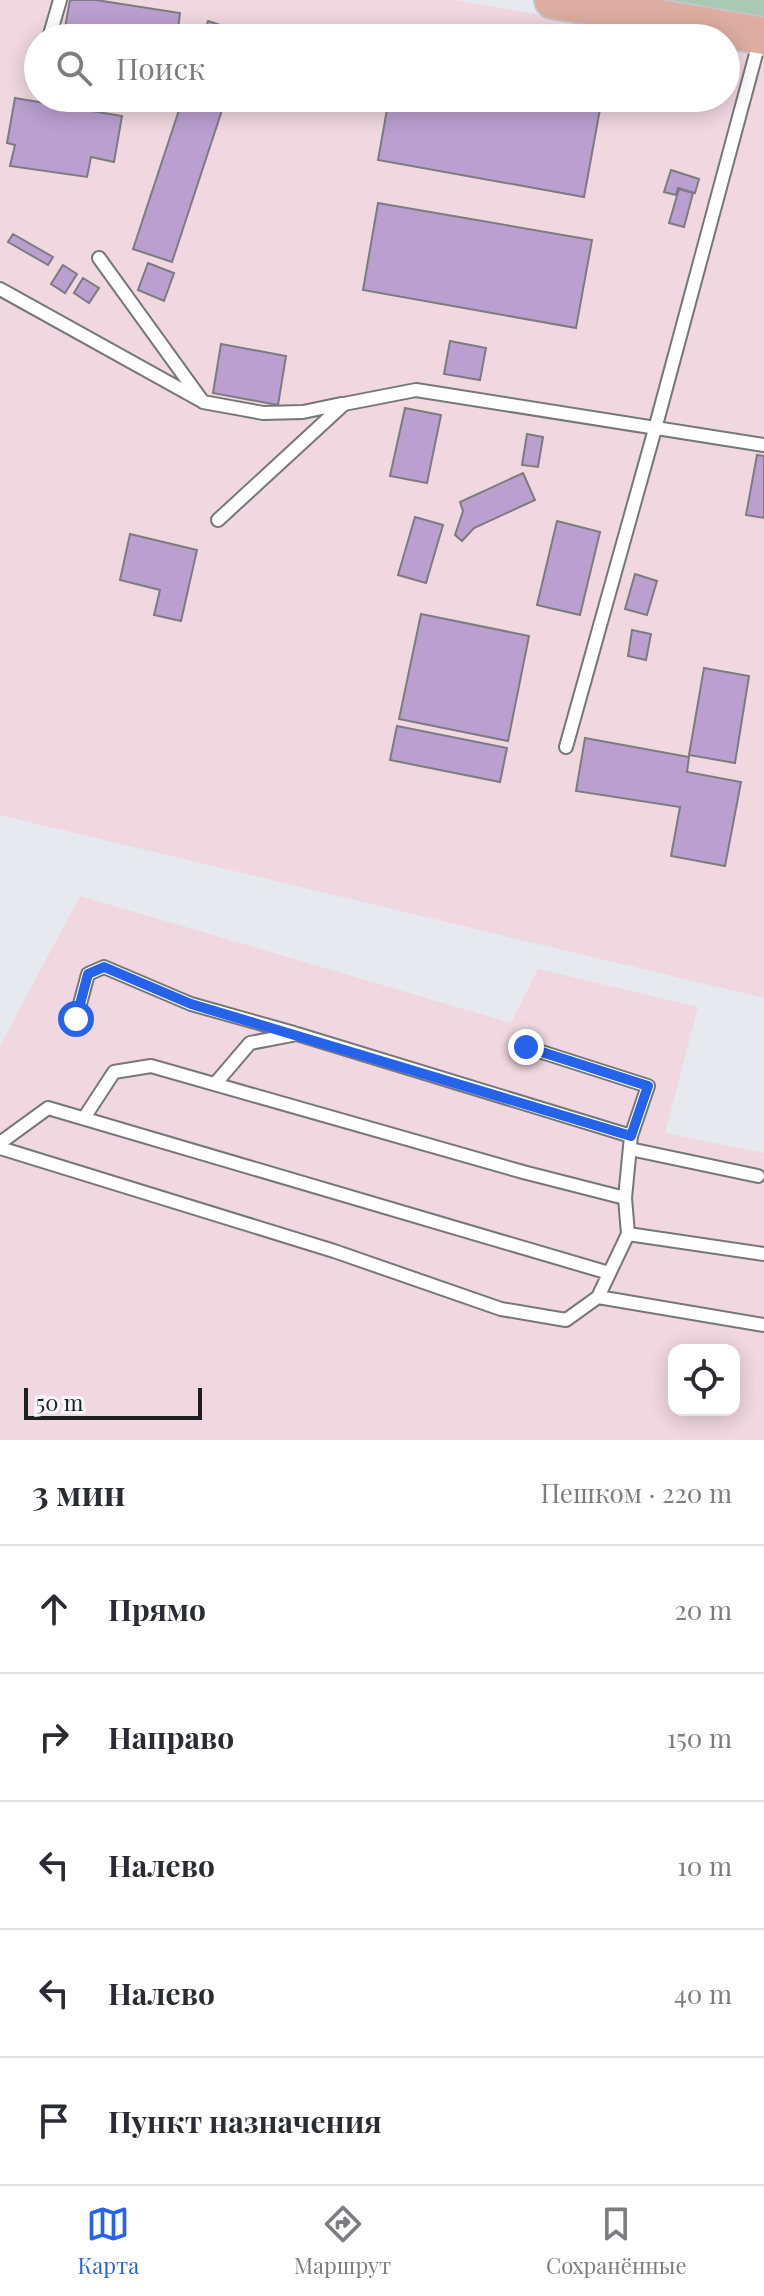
<!DOCTYPE html>
<html lang="ru">
<head>
<meta charset="utf-8">
<style>
  :root { --surface:#fff; --page:#f7f7f7; --text:#2b2b33; --muted:#7c7c81; --line:#e1e1e2; --accent:#2563eb }
  body { margin:0; font-family:"Playfair Display",serif; background:var(--page); color:var(--text) }
  .controls { position:absolute; right:24px; bottom:24px; display:grid; overflow:hidden; border-radius:16px; box-shadow:0 4px 20px #0003 }
  .controls button { width:72px; height:72px; display:grid; place-items:center; padding:0; border:0; border-bottom:2px solid var(--line); background:var(--surface); color:var(--text); font:40px sans-serif }
  .scale { position:absolute; left:24px; bottom:20px; width:178px; box-sizing:border-box; padding-left:8px; border:4px solid #1e1f20; border-top:0; font-size:22px; line-height:28px; white-space:nowrap; color:#1e1f20; -webkit-text-stroke:6px #f3f6fa; paint-order:stroke }
  .stop { position:absolute; width:24px; height:24px; margin:-18px; border:6px solid #2563eb; border-radius:50%; background:#fff }
  .stop.end { background:#2563eb; border-color:#fff; box-shadow:0 2px 8px #0008 }
  .list { margin:0; padding:0; list-style:none }
  h2 { display:flex; justify-content:space-between; align-items:center; height:104px; margin:0; padding:0 32px; font-size:34px }
  h2 small { font-size:26px; font-weight:400; color:var(--muted) }
  .list li { display:grid; grid-template-columns:52px 1fr auto; gap:24px; align-items:center; box-sizing:border-box; height:128px; padding:0 32px; border-top:2px solid var(--line) }
  .list b { display:block; font-size:30px; white-space:nowrap }
  .list em { font-size:26px; font-style:normal; color:var(--muted) }
  .icon { flex:none; width:44px; height:44px; fill:none; stroke:currentColor; stroke-width:2; stroke-linecap:round; stroke-linejoin:round }
  .map { position:relative; flex:none; width:764px; height:1440px; overflow:hidden }
  .search { position:absolute; background:var(--surface); box-shadow:0 4px 20px #0003; left:24px; right:24px; top:24px; height:88px; display:flex; align-items:center; gap:20px; box-sizing:border-box; padding:0 28px; border-radius:44px; color:var(--muted); font-size:30px }
  .sheet { height:744px; background:var(--surface) }
  nav { display:flex; justify-content:space-around; align-items:center; box-sizing:border-box; height:112px; border-top:2px solid var(--line); background:var(--surface); font-size:22px; color:var(--muted) }
  nav a { display:grid; justify-items:center; gap:4px }
  nav .on { color:var(--accent) }
  .map>svg:first-child { display:block }
  .industrial { fill:#f0d7e0; fill-rule:evenodd }
  .green { fill:#aac9b4 }
  .building { fill:#ba9fd0; stroke:#7d7b7f; stroke-width:2 }
  .lines { fill:none; stroke-linecap:round; stroke-linejoin:round }
  .service-casing { stroke:#75777b; stroke-width:16 }
  .primary-casing { stroke:#c4c5c5; stroke-width:40 }
  .service { stroke:#fff; stroke-width:12 }
  .primary { stroke:#ddada1; stroke-width:36 }
  .route { stroke:#2563eb; stroke-width:10 }
</style>
</head>
<body>
<div class="map">
<svg width="764" height="1440" viewBox="0 0 764 1440">
  <rect width="100%" height="100%" fill="#e6e9ed"/>
  <path class="industrial" d="M0,0H455L674,38H38V98H726V47L764,54V998L0,815Z
    M80,896L511,1023L538,969L698,1007L665,1133L764,1153V1440H0V1046ZM674,1350H734V1410H674Z"/>
  <path class="green" d="M652,0H764V19Z"/>
  <path class="building" d="M70,0H96L180,13L177,38H63Z
    M208,21L248,34L246,38H203Z
    M15,98L122,116L114,162L91,157L87,177L10,166L15,145L7,143Z
    M183,98H226L172,262L133,249Z
    M389,98H602L584,197L378,160Z
    M671,170L699,179L695,193L678,188L676,195L664,192Z
    M679,189L693,193L684,227L669,223Z
    M378,203L592,240L576,328L363,290Z
    M13,234L53,257L48,265L8,242Z
    M148,263L174,273L164,301L138,290Z
    M63,265L77,274L65,293L51,284Z
    M83,278L99,288L89,303L74,293Z
    M450,341L486,348L480,380L444,374Z
    M221,344L286,356L278,405L213,393Z
    M405,408L441,415L427,483L390,476Z
    M527,434L543,437L538,467L522,465Z
    M757,455L764,456V518L746,515Z
    M523,473L535,500L474,528L462,541L455,535L463,511L460,502Z
    M415,517L443,525L426,583L398,575Z
    M557,521L600,532L580,615L537,605Z
    M130,534L197,550L181,621L154,615L160,590L120,580Z
    M635,574L657,581L647,615L625,609Z
    M421,614L529,636L508,741L399,719Z
    M632,630L651,634L646,660L628,656Z
    M704,668L749,676L735,763L689,755Z
    M397,726L507,748L500,782L390,760Z
    M585,738L689,757L687,772L741,782L725,866L671,856L680,807L576,791Z"/>
  <g class="lines">
    <g class="service-casing">
      <path id="service" d="M49,38L60,0
        M99,258L203,402L263,413L303,412L341,404
        M0,289L200,400
        M218,520L344,404L416,390L764,445
        M566,747L655,429L760,39
        M76,1019L88,974L104,967L191,1004L294,1033
        M526,1047L648,1086L631,1136
        M215,1084L250,1043L297,1034L631,1136L625,1198
        M84,1118L114,1072L151,1066L523,1172L625,1198L628,1234
        M0,1143L48,1108L609,1273
        M0,1148L334,1251L501,1309L566,1320L598,1297L628,1234L764,1254
        M630,1149L758,1176
        M598,1297L764,1325"/>
    </g>
    <g class="primary-casing">
      <path id="primary" d="M553,0L764,36"/>
    </g>
    <use href="#service" class="service"/>
    <use href="#primary" class="primary"/>
  </g>
  <g class="lines">
    <path class="route" d="M76,1019L88,974L104,967L191,1004L631,1136L648,1086L526,1047"/>
  </g>
</svg>
<div class="controls">
<button><svg class="icon" aria-label="locate" viewBox="0 0 24 24"><circle cx="12" cy="12" r="6"/><path d="M12 2v4M12 18v4M2 12h4M18 12h4"/></svg></button>
</div>
<div class="scale">50 m</div>
<div class="stop" style="left:76px;top:1019px"></div>
<div class="stop end" style="left:526px;top:1047px"></div>
<div class="search"><svg class="icon" aria-label="search" viewBox="0 0 24 24"><circle cx="10" cy="10" r="6"/><path d="M15 15l6 6"/></svg>Поиск</div>
</div>
<section class="sheet">
<h2>3 мин<small>Пешком · 220 m</small></h2>
<ul class="list">
<li><svg class="icon" aria-label="ahead" viewBox="0 0 24 24"><path d="M12 20V5M6 11l6-6 6 6"/></svg><div><b>Прямо</b></div><em>20 m</em></li>
<li><svg class="icon" aria-label="right" viewBox="0 0 24 24"><path d="M7 20v-9h11M14 6l5 5-5 5"/></svg><div><b>Направо</b></div><em>150 m</em></li>
<li><svg class="icon" aria-label="left" viewBox="0 0 24 24"><path d="M17 20v-9H6M10 6l-5 5 5 5"/></svg><div><b>Налево</b></div><em>10 m</em></li>
<li><svg class="icon" aria-label="left" viewBox="0 0 24 24"><path d="M17 20v-9H6M10 6l-5 5 5 5"/></svg><div><b>Налево</b></div><em>40 m</em></li>
<li><svg class="icon" aria-label="arrive" viewBox="0 0 24 24"><path d="M6 21V4h12l-3 4 3 4H6"/></svg><div><b>Пункт назначения</b></div></li>
</ul>
</section>
<nav>
<a class="on"><svg class="icon" aria-label="map" viewBox="0 0 24 24"><path d="M3 6l6-2 6 2 6-2v14l-6 2-6-2-6 2zM9 4v14M15 6v14"/></svg>Карта</a>
<a><svg class="icon" aria-label="directions" viewBox="0 0 24 24"><path d="M12 3l9 9-9 9-9-9zM9 14v-3h6M13 9l2 2-2 2"/></svg>Маршрут</a>
<a><svg class="icon" aria-label="saved" viewBox="0 0 24 24"><path d="M7 4h10v16l-5-4-5 4z"/></svg>Сохранённые</a>
</nav>
</body>
</html>
